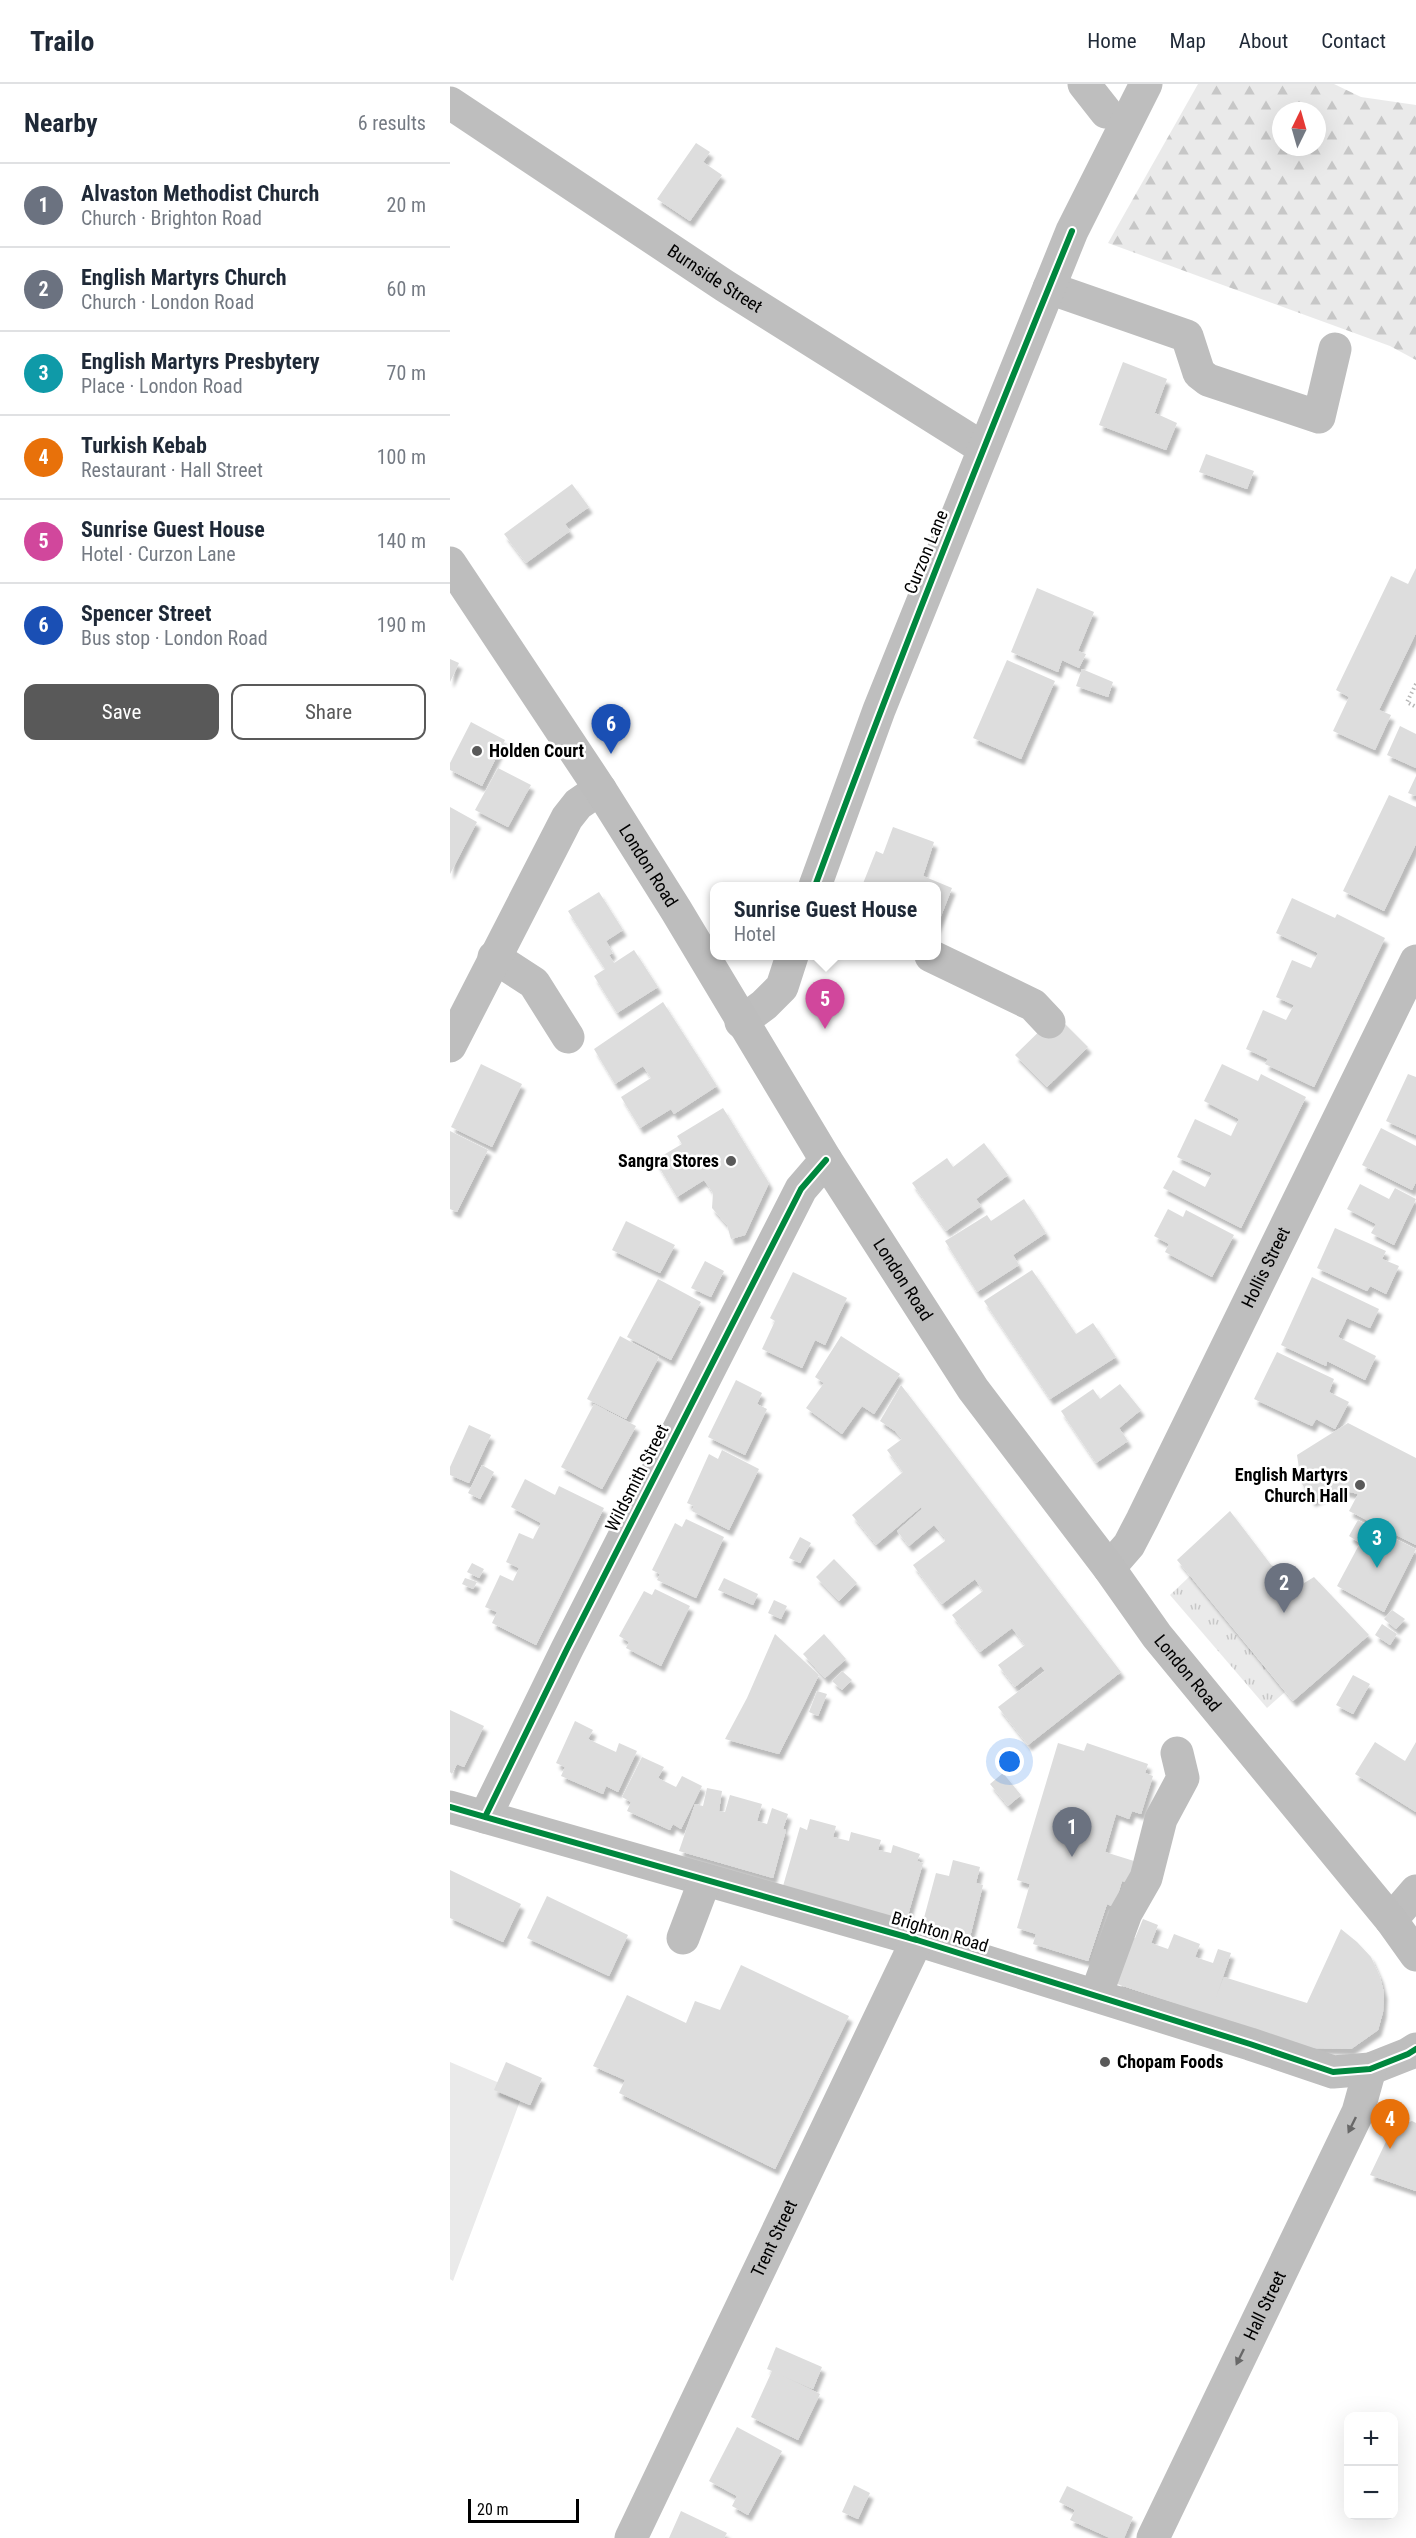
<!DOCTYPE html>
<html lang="en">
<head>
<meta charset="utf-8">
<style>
  :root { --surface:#fff; --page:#f2f2f3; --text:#1f2937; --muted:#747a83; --line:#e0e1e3; --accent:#595959 }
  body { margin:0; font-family:"Roboto Condensed",sans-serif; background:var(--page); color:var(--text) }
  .controls { position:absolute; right:18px; bottom:18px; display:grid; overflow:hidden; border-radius:12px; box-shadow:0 6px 24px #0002 }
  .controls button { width:54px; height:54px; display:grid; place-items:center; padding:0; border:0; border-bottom:2px solid var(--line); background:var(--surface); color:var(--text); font:30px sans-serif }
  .compass { position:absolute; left:822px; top:18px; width:54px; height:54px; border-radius:50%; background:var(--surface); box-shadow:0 6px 24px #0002; rotate:5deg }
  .scale { position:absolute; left:18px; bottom:15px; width:111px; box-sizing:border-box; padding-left:6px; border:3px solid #000; border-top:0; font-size:16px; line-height:21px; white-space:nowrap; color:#000; -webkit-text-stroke:4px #fff; paint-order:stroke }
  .you { position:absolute; left:560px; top:1678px; width:21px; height:21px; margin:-15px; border:4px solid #fff; border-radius:50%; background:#1a73e8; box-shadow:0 0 0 9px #1a73e833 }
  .badge { display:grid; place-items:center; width:39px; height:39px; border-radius:50%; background:var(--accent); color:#fff; font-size:20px; font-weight:700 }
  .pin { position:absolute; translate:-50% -50px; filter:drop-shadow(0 2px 3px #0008) }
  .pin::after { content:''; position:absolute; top:32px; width:21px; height:18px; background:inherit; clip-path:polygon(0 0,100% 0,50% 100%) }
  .popup { position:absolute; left:260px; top:798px; width:231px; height:78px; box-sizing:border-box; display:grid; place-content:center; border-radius:12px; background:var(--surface); filter:drop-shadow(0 2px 4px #0005); font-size:20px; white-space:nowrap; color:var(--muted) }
  .popup b { font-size:22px; color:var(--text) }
  .popup::after { content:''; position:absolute; left:50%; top:100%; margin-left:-12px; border:12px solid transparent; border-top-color:var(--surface) }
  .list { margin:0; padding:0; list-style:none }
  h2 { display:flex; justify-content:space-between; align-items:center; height:78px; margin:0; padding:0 24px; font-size:26px }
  h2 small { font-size:20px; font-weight:400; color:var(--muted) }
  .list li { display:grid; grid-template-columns:39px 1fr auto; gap:18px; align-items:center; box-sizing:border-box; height:84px; padding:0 24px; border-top:2px solid var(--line) }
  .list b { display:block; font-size:22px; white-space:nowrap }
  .list p { margin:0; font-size:20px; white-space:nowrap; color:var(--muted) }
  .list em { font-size:20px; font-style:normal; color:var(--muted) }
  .actions { display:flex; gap:12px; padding:18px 24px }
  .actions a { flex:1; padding:14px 0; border:2px solid var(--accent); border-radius:12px; text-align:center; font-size:21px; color:var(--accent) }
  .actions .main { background:var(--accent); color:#fff }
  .map { position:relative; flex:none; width:966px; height:2454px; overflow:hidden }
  header { display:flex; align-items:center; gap:36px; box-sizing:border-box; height:84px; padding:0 30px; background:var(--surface); border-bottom:2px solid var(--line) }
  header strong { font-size:28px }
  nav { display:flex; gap:33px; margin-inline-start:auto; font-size:21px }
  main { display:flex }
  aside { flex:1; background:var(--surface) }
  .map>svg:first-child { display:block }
  .grass { fill:url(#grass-tufts) }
  .forest { fill:url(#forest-firs); fill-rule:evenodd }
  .garden { fill:#eaeaea }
  .building { fill:#ddd; filter:url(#shadow) }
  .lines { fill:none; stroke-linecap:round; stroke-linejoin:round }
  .path { stroke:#b8b8b8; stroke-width:4; stroke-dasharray:1.5 3; stroke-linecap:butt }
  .minor { stroke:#bebebe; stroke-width:33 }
  .major { stroke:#bdbdbd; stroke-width:33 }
  .cycleway-casing { stroke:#fff; stroke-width:10 }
  .cycleway { stroke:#00873e; stroke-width:6 }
  .oneway { fill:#686868 }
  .poi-dot { fill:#595959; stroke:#fff; stroke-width:2 }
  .labels { text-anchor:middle; stroke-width:5; stroke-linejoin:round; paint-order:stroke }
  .street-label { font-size:18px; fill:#000; stroke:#fff }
  .poi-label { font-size:18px; font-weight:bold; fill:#000; stroke:#fff; text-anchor:start }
</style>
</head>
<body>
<header>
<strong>Trailo</strong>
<nav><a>Home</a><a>Map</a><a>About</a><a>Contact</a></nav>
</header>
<main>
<aside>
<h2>Nearby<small>6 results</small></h2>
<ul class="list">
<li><span class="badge" style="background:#6b7280">1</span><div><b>Alvaston Methodist Church</b><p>Church · Brighton Road</p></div><em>20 m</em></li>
<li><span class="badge" style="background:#6b7280">2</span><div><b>English Martyrs Church</b><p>Church · London Road</p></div><em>60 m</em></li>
<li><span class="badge" style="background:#0f9aa8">3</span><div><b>English Martyrs Presbytery</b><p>Place · London Road</p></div><em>70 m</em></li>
<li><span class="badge" style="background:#e8710a">4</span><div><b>Turkish Kebab</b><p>Restaurant · Hall Street</p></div><em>100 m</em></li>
<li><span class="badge" style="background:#d1479c">5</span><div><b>Sunrise Guest House</b><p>Hotel · Curzon Lane</p></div><em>140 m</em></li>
<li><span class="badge" style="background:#1a4fb4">6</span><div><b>Spencer Street</b><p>Bus stop · London Road</p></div><em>190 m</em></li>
</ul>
<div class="actions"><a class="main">Save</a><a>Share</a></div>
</aside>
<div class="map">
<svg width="966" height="2454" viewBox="0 0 966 2454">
  <defs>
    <pattern id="grass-tufts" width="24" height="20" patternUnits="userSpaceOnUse" patternTransform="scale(1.5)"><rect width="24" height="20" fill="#eaeaea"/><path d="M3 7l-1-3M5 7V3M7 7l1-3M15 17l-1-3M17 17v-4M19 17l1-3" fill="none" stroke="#c7c7c7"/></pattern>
    <pattern id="forest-firs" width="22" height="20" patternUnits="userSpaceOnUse" patternTransform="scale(1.5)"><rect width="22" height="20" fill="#eaeaea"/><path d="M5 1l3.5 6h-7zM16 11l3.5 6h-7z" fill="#c7c7c7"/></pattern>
    <filter id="shadow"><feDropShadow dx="3.5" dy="6" stdDeviation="1.5" flood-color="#0004"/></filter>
  </defs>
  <rect width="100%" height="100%" fill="#fff"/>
  <path class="grass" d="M740,1492L835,1608L817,1624L720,1511Z"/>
  <path class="forest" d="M748,0H884L911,13L966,21V276L940,262L658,159ZM831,27H867V63H831Z"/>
  <path class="garden" d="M0,1978L73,2009L3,2197L0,2195Z"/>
  <path class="building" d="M246,59L260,68L253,78L272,91L240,137L207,115Z
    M673,278L717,295L702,336L705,329L727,339L716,366L649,341Z
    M756,370L804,387L797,405L749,388Z
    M122,400L139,423L115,440L120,447L76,479L54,450Z
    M966,484V549L929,626L941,631L925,666L883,647L899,613L886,606L941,492L958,500Z
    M587,504L644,528L628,567L636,570L629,584L612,576L608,588L561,568Z
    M0,575L9,579L0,598Z
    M557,576L605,597L571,675L523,654Z
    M632,585L663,598L658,613L626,602Z
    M21,638L55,656L32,702L0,686V679Z
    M950,642L966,650V684L937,671Z
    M48,684L81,701L58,743L25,726Z
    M966,692V712L958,709Z
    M939,711L966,723V760L934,827L893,807Z
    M0,723L27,738L0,790Z
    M443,743L484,758L473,792L502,804L486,845V802H412L426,767L433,770Z
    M149,808L173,846L156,857L163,869L159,871L164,879L184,866L208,903L167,929L144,892L155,885L118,827Z
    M842,814L885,834L887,830L935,854L864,1003L815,980L818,975L796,965L813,926L836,936L844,921L826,913L842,876L861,884L868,869L826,849Z
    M213,918L267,1002L224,1030L221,1025L190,1044L171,1013L201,994L193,982L165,1000L144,965Z
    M606,931L638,963L597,1003L565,971Z
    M31,980L72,1000L42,1063L1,1043Z
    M772,980L808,997L811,990L856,1013L791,1144L713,1104L723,1086L755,1103L762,1089L727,1073L745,1035L781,1052L789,1035L754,1017Z
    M958,990L966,993V1051L936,1037Z
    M273,1024L319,1099L295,1151L281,1155L277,1141L262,1124L263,1109L254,1096L227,1113L205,1076L232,1060L227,1052Z
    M931,1044L966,1062V1098L962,1106L912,1081Z
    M0,1047L38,1066L7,1128L0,1125Z
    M534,1059L558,1091L526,1115L531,1122L496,1147L462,1099L497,1074L503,1083Z
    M910,1100L939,1115L945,1104L966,1115L944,1161L921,1149L926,1140L897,1125Z
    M574,1115L596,1149L563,1171L569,1181L527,1208L495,1157L537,1131L541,1137Z
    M718,1125L733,1133L736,1126L784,1151L762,1193L715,1168L719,1160L704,1152Z
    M176,1137L225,1161L210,1189L162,1166Z
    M885,1144L936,1167L932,1175L949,1182L936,1210L920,1202L917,1207L867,1184Z
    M255,1177L274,1187L261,1213L241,1204Z
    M582,1186L626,1250L643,1239L666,1273L600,1315L534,1217Z
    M343,1188L397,1214L375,1261L365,1256L352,1284L312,1265L325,1237L320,1234Z
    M862,1193L929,1225L920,1244L897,1234L888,1253L926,1272L915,1296L877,1277L876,1282L831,1261Z
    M208,1195L251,1218L221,1276L177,1253Z
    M170,1252L209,1273L176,1335L137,1315Z
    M391,1252L450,1290L424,1330L412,1322L392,1350L356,1324L374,1299L365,1293Z
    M827,1268L884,1295L879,1308L899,1318L885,1345L866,1335L862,1342L804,1315Z
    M286,1296L312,1309L307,1320L317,1325L295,1371L258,1353Z
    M670,1300L691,1326L669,1344L678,1357L646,1379L611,1327L643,1305L650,1315Z
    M451,1301L671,1588L578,1661L548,1623L595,1587L591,1582L565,1603L548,1581L575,1561L562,1544L530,1568L502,1531L533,1507L525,1495L492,1520L463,1481L495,1457L494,1453L484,1441L459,1462L447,1447L472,1425L471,1423L426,1461L402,1431L453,1388L437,1366L452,1355L445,1347L430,1337Z
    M144,1320L186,1342L152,1405L111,1383Z
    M898,1339L966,1374V1461L899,1427L908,1410L888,1405L862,1417L851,1398L847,1371Z
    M19,1341L41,1351L19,1399L0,1391V1383Z
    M272,1366L309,1385L279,1446L242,1427L244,1422L237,1419L259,1370L268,1375Z
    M32,1381L44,1388L30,1415L18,1409Z
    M75,1395L105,1411L109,1402L154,1424L86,1561L42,1539L47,1528L35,1523L50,1491L63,1497L69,1484L56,1478L69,1449L83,1455L91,1439L61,1423Z
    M780,1427L841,1507L864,1493L919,1551L843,1617L727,1476Z
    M236,1435L274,1453L246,1514L207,1496L210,1490L202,1486L225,1439L232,1443Z
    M908,1436L966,1465L934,1528L887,1502L910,1459L899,1452Z
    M350,1453L361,1459L350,1479L339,1474Z
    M384,1475L407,1499L389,1517L366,1493Z
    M22,1479L34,1485L29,1494L17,1488Z
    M15,1494L27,1498L23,1505L12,1500Z
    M274,1494L308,1510L303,1521L268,1506Z
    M205,1505L240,1522L211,1582L176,1564L179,1558L169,1552L194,1507L202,1511Z
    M324,1516L337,1522L331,1535L318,1529Z
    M942,1526L955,1535L946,1545L934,1535Z
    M932,1540L947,1550L940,1561L925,1551Z
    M325,1550L369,1591L329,1670L275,1655L297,1614Z
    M374,1550L396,1575L375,1594L353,1570Z
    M392,1587L402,1596L392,1606L382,1597Z
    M903,1591L920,1600L903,1630L886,1621Z
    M367,1607L377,1610L368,1632L359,1628Z
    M0,1626L34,1642L14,1683L7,1680L2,1690L0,1688Z
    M125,1637L143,1646L138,1655L166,1668L169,1659L187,1667L168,1708L156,1702L153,1710L111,1692L115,1683L106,1679Z
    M925,1658L955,1677L966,1658V1728L905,1690Z
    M608,1659L634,1667L637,1659L698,1680L695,1689L703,1692L691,1730L682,1727L679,1735L666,1730L655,1768L684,1777L677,1798L672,1797L664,1823L657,1820L638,1877L583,1860L586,1850L567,1844L580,1800L567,1796Z
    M192,1673L214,1683L208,1694L226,1703L232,1692L252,1702L231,1745L223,1740L220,1746L177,1727L181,1718L172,1713Z
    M553,1689L571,1711L558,1722L540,1700Z
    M257,1704L272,1707L269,1727L275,1728L280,1711L312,1720L307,1737L317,1740L322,1724L338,1730L333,1745L336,1746L323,1794L229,1767L245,1720L253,1722Z
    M360,1735L386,1742L383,1753L399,1757L401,1748L431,1756L428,1766L441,1769L443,1761L470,1770L467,1777L473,1779L456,1838L333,1802L350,1743L357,1746Z
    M503,1776L530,1783L526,1799L533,1801L519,1857L471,1845L486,1789L499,1792Z
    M0,1786L71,1820L53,1858L0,1834Z
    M97,1812L178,1851L159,1892L77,1854Z
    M693,1835L708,1841L701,1859L718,1865L724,1850L750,1860L745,1873L763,1879L768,1865L781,1869L766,1913L774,1893L857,1919L891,1845L907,1858L921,1873L930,1893L934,1909L933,1928L928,1946L901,1965L861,1964L667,1900L682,1854H685Z
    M291,1881L399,1932L325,2085L169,2009L175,1996L143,1982L177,1911L236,1939L245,1917L270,1926Z
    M56,1978L92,1994L80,2021L44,2006Z
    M962,2037L966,2039V2107L920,2091L942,2045Z
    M326,2263L372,2283L363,2305L333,2292L370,2310L348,2356L301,2333L322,2287L317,2285Z
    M287,2343L332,2367L298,2431L282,2422L287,2412L259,2397Z
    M404,2401L420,2409L408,2435L392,2428Z
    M617,2402L683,2433L674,2454H660L620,2436L625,2426L609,2418Z
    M231,2427L277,2449L274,2454H219Z"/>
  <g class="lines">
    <path class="path" d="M966,600L957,618L966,623"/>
    <g class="minor">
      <path d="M634,0L656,28"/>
      <path id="s1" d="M0,19L275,202L533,364"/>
      <path d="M599,204L737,252L749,289L758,296L869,333L885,265"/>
      <path d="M365,802L429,626L599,204L622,147L696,0"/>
      <path d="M481,872L583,921L599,938"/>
      <path d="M44,873L84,899L118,953"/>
      <path d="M291,938L314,921L332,903L342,872"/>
      <path d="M0,962L117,734L128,720L150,705"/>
      <path id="s2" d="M659,1484L679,1461L692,1436L966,877"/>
      <path d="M0,1723L467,1856L800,1960L883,1988L920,1985L958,1970L966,1965"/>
      <path d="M35,1733L117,1565L351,1105L376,1076"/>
      <path d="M941,1836L966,1807"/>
      <path d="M233,1854L255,1796"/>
      <path d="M646,1911L676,1829L696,1794L711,1735L733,1694L727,1669"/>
      <path id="s3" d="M181,2454L467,1856"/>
      <path id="s4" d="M703,2454L908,2028L920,1985"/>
    </g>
    <path class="major" id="s5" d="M0,479L150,705L226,826L376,1076L523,1305L659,1484L707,1552L941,1836L966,1871"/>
    <g class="cycleway-casing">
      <path id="cycleway" d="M365,802C446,582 533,364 622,147
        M0,1723L467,1856L800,1960L883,1988L920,1985L958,1970L966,1965
        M35,1733L117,1565L351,1105L376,1076"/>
    </g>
    <use href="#cycleway" class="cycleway"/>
  </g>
  <defs><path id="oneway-solid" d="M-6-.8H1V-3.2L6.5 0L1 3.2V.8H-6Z" transform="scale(1.5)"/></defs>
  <g class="oneway">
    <use href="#oneway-solid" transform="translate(902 2041) rotate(116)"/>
    <use href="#oneway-solid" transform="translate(790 2273) rotate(116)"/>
  </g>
  <g class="poi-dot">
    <circle cx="27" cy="667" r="6"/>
    <circle cx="281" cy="1077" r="6"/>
    <circle cx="910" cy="1401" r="6"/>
    <circle cx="655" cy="1978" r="6"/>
  </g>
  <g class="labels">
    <g class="street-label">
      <text dy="6" stroke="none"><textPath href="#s1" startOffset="318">Burnside Street</textPath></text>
      <text transform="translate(476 468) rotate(-68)" y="6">Curzon Lane</text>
      <text dy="6" stroke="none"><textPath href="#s5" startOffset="362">London Road</textPath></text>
      <text dy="6" stroke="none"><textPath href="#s2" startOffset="340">Hollis Street</textPath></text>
      <text dy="6" stroke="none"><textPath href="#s5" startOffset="848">London Road</textPath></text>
      <text transform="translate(187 1394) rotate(-63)" y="6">Wildsmith Street</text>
      <text dy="6" stroke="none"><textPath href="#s5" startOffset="1334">London Road</textPath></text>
      <text transform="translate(490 1848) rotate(17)" y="6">Brighton Road</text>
      <text dy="6" stroke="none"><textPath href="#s3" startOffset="332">Trent Street</textPath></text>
      <text dy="6" stroke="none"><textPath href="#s4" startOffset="258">Hall Street</textPath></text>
    </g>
    <g class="poi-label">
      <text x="39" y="673">Holden Court</text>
      <text x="269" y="1083" text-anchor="end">Sangra Stores</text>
      <text x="898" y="1397" text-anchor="end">English Martyrs<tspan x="898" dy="21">Church Hall</tspan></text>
      <text x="667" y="1984">Chopam Foods</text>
    </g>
  </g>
</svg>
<div class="controls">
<button>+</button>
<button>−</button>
</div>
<svg class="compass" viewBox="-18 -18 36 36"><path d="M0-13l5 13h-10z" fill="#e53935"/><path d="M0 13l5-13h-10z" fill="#747a83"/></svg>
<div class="scale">20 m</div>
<div class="you"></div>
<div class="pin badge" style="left:622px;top:1773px;background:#6b7280">1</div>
<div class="pin badge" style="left:834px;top:1529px;background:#6b7280">2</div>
<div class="pin badge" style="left:927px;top:1484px;background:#0f9aa8">3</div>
<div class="pin badge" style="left:940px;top:2065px;background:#e8710a">4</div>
<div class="pin badge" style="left:375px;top:945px;background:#d1479c">5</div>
<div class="popup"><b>Sunrise Guest House</b>Hotel</div>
<div class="pin badge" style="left:161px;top:670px;background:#1a4fb4">6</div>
</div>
</main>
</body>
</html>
